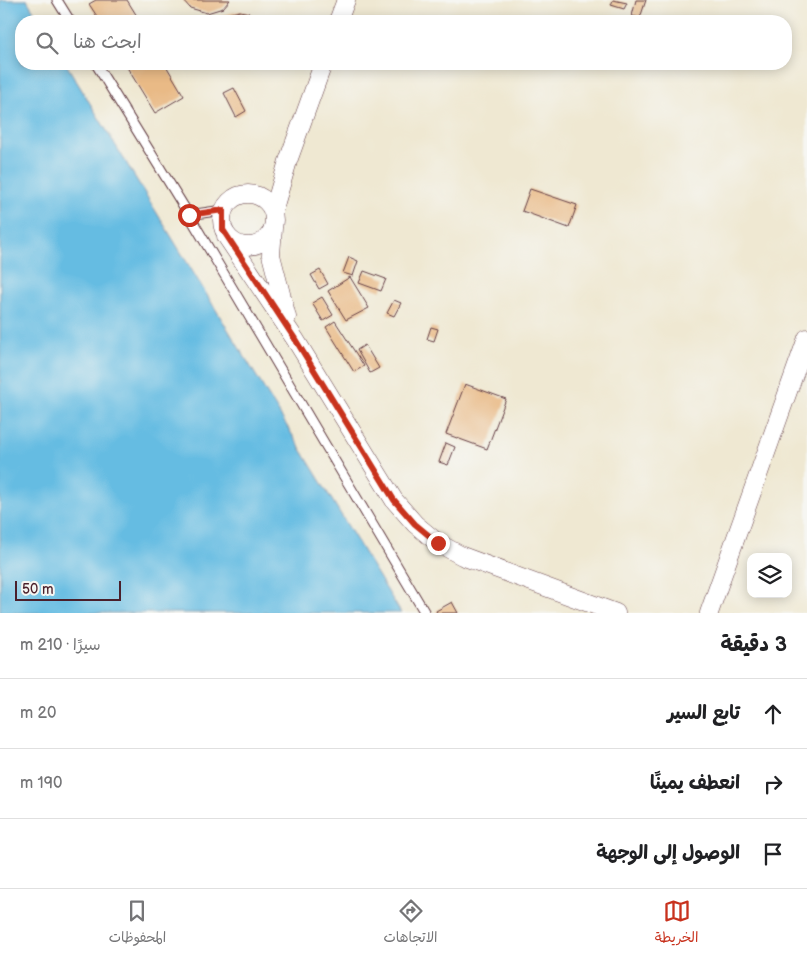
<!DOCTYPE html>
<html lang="ar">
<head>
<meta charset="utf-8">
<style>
  :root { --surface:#fff; --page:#f6f6f6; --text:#202124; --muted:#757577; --line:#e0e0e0; --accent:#c8321e }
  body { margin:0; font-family:"Balsamiq Sans","Playpen Sans Arabic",sans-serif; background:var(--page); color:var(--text); direction:rtl }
  .controls { position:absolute; right:15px; bottom:15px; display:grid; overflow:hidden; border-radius:10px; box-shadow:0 2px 12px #0003 }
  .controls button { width:45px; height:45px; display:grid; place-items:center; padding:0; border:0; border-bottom:1px solid var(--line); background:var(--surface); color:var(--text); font:25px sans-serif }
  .scale { position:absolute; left:15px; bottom:12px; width:106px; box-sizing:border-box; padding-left:5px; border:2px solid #4a1f2b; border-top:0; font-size:14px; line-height:18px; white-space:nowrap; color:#4a1f2b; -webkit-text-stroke:4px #f6f6f2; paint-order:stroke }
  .stop { position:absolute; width:15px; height:15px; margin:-11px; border:4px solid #c8321e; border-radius:50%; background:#fff }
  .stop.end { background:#c8321e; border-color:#fff; box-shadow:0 1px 5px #0008 }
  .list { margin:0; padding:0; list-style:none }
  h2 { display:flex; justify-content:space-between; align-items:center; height:65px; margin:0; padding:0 20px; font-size:21px }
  h2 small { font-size:16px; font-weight:400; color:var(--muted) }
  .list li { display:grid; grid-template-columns:32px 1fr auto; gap:15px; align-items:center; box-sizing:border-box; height:70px; padding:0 20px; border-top:1px solid var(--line) }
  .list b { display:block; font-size:19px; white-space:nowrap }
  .list em { font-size:16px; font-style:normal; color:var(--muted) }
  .icon { flex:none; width:28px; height:28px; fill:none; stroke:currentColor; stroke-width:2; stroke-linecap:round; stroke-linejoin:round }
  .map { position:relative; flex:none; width:807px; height:613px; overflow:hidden; direction:ltr }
  .search { position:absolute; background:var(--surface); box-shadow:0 2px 12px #0003; left:15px; right:15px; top:15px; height:55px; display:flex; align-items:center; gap:12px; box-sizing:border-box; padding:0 18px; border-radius:20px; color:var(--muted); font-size:19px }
  .sheet { height:275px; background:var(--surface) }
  nav { display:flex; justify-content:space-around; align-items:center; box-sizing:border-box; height:70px; border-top:1px solid var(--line); background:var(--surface); font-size:14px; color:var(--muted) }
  nav a { display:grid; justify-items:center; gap:2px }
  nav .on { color:var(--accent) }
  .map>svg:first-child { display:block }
  .water { fill:#65bce2; stroke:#586e86 }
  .building { fill:#e9ba86 }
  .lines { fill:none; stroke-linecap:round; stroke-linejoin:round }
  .service-casing { stroke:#633d44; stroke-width:11 }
  .minor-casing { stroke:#633d44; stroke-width:19 }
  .service { stroke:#fff; stroke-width:9 }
  .minor { stroke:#fff; stroke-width:18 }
  .route { stroke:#c8321e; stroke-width:6 }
</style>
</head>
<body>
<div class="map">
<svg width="807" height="613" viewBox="0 0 807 613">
  <rect width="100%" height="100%" fill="#f6f6f2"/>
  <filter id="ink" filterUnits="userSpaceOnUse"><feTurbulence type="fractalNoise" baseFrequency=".02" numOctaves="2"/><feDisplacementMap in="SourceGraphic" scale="10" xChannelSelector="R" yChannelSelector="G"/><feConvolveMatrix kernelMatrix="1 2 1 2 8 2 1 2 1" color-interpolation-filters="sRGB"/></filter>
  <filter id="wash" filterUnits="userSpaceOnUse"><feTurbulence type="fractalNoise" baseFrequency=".0096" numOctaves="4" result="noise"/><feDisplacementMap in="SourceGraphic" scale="20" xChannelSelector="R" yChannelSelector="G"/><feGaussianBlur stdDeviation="1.12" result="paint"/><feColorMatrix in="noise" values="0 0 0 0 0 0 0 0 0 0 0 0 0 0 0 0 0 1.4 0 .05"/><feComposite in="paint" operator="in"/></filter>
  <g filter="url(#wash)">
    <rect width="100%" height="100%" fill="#efe8d2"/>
    <path class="water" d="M0,0H27L40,21H21V64H66L401,613H0Z"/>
    <g id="blocks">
      <path class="building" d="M96,0H127L140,21H100L89,4Z
        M183,0H230L223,8L207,13L190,8Z
        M613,0L627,3L624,9L611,5Z
        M636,0H646L640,18L632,16Z
        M240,11L249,13L258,21H216L223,15Z
        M125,64H165L184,96L155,113Z
        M234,88L246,111L236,117L224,93Z
        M530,189L577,205L569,228L522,211Z
        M349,257L358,261L353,276L343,273Z
        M320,270L328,284L319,289L311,275Z
        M364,271L386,279L381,291L359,283Z
        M350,277L369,308L346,320L328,291Z
        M322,297L333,315L323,321L312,303Z
        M394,300L401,303L394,316L387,313Z
        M335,321L364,366L354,372L326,327Z
        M431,327L438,329L434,341L427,339Z
        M365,345L379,368L370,373L357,350Z
        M465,384L506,399L487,449L446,434Z
        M446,443L455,447L448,465L439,462Z
        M452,602L458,613H437L436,611Z"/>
    </g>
  </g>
  <g filter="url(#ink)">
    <use href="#blocks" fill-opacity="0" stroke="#633d44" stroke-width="1"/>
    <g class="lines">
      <g class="service-casing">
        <path id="service" d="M57,0L70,21
          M96,64L189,215L425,613
          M189,215L223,210"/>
      </g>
      <g class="minor-casing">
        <path id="minor" d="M338,21L346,0
          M222 220a26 26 0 1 1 52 0a26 26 0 1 1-52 0Z
          M273,212L288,161L323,64
          M273,228L271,255L287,317
          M226,236L295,339L394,500L415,524L438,543L462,556L616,613
          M709,613L807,338"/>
      </g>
      <use href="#service" class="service"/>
      <use href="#minor" class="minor"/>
    </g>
  </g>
  <g class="lines" filter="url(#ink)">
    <path class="route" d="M189,215L223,210V230L295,339L394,500L415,524L438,543"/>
  </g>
</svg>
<div class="controls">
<button><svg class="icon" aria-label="layers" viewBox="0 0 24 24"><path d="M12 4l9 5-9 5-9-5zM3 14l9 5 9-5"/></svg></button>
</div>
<div class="scale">50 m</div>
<div class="stop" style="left:189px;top:215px"></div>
<div class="stop end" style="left:438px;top:543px"></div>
<div class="search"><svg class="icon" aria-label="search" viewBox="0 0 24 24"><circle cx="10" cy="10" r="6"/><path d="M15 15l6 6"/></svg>ابحث هنا</div>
</div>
<section class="sheet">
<h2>3 دقيقة<small>سيرًا · 210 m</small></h2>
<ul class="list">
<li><svg class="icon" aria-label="ahead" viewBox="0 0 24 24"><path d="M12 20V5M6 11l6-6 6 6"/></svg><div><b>تابع السير</b></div><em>20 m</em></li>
<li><svg class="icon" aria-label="right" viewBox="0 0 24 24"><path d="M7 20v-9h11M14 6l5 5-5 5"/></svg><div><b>انعطف يمينًا</b></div><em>190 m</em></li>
<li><svg class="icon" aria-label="arrive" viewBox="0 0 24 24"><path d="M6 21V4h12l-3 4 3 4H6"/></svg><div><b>الوصول إلى الوجهة</b></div></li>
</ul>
</section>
<nav>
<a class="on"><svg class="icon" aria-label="map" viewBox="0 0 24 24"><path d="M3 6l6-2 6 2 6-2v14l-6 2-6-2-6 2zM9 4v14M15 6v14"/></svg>الخريطة</a>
<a><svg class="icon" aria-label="directions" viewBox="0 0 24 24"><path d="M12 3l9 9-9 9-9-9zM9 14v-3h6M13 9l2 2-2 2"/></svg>الاتجاهات</a>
<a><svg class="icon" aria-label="saved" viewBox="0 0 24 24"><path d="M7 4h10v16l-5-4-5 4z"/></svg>المحفوظات</a>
</nav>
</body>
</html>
